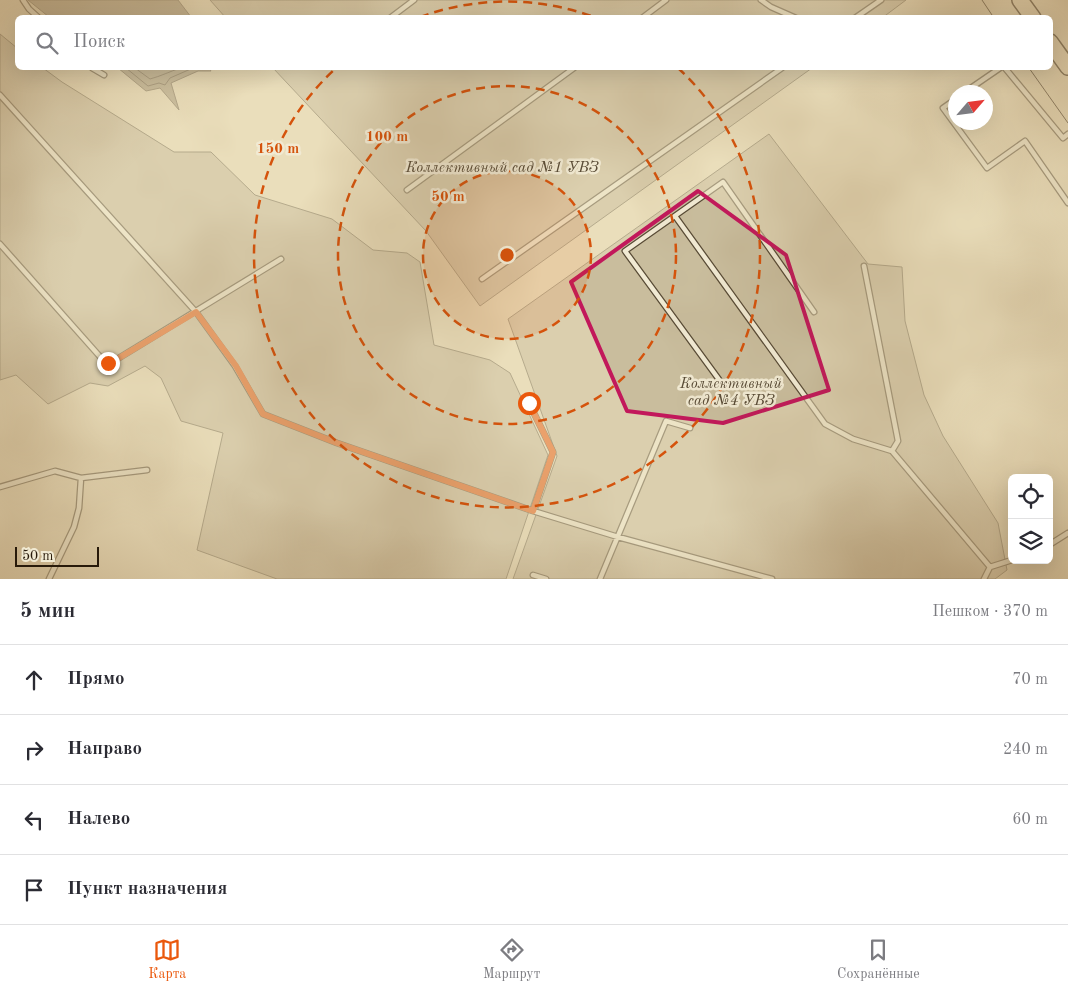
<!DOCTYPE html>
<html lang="ru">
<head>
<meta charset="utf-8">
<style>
  :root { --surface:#fff; --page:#f7f7f7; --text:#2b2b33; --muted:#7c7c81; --line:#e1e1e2; --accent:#ea580c }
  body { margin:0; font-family:"Old Standard TT",serif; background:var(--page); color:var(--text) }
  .controls { position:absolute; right:15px; bottom:15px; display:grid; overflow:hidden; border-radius:8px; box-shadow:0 5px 20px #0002 }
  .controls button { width:45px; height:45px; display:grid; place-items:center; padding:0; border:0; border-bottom:1px solid var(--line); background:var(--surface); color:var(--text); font:25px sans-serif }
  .compass { position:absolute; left:948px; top:85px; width:45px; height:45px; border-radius:50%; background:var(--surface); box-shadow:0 5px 20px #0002; rotate:62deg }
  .scale { position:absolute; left:15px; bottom:12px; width:84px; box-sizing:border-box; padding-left:5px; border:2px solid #281a0a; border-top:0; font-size:14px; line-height:18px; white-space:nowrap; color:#281a0a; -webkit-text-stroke:4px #f1ead3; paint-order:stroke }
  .stop { position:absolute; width:15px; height:15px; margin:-11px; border:4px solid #ea580c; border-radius:50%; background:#fff }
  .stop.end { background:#ea580c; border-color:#fff; box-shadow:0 1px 5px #0008 }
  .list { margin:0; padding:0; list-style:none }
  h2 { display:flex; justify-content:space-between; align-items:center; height:65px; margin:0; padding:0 20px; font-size:21px }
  h2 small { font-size:16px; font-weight:400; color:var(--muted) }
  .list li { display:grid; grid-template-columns:32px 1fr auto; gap:15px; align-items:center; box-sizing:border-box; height:70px; padding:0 20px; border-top:1px solid var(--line) }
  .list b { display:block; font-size:19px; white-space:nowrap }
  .list em { font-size:16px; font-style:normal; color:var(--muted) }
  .icon { flex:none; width:28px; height:28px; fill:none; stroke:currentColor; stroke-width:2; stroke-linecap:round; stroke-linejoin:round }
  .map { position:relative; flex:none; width:1068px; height:579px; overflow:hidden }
  .search { position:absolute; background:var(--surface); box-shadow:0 5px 20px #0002; left:15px; right:15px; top:15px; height:55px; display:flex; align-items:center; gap:12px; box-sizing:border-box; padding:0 18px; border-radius:8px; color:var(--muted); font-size:19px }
  .sheet { height:345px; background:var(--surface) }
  nav { display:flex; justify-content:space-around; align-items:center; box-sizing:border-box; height:70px; border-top:1px solid var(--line); background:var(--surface); font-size:14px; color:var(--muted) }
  nav a { display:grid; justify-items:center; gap:2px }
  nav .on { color:var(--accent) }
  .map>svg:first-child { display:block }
  .green { fill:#c9bd9d; stroke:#786c54 }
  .water { fill:#a89b7f; stroke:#756750 }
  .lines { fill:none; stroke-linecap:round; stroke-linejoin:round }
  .shore { stroke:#685a44; stroke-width:1 }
  .lane-casing { stroke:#584b36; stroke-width:7 }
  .primary-casing { stroke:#281a0a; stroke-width:18 }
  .lane { stroke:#f1ead3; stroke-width:4.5 }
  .primary { stroke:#eadebb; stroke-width:15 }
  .tram { stroke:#281a0a; stroke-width:1 }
  .route { stroke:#ea580c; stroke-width:6 }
  .marked { fill:none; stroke:#c2185b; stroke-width:4; stroke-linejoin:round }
  .ring { fill:none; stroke:#d5530c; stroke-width:2.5; stroke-dasharray:9 6 }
  .labels { text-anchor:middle; stroke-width:5; stroke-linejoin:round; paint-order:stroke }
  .park-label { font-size:15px; font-style:italic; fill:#584b36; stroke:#f1ead3 }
  .centre { fill:#d5530c; stroke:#f1ead3; stroke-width:2.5 }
  .ring-label { font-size:15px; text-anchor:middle; font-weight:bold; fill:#d5530c; stroke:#f1ead3; stroke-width:5; stroke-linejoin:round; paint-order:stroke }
</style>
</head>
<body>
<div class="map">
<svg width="1068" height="579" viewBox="0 0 1068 579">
  <rect width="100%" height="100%" fill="#eadebb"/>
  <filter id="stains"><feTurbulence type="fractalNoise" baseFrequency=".004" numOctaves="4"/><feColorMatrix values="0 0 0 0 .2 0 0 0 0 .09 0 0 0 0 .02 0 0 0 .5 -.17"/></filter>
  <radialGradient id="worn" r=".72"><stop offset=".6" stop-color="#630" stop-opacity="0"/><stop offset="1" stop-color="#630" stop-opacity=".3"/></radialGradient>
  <path class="green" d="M210,0H906L882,18H226Z
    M0,34L17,48L18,68H43L62,82L174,152H211L255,195L332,219L373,250L407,253L420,262L434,345L490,360L510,373L548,455L506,579H277L197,550L223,433L181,421L161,378L145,366L108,386L90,383L48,404L16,375L0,380Z
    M273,68H812L480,306L426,231Z
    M769,134L868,264L902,267L905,321L924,395L943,436L998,523L1007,570L995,579H513L557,456L508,319Z"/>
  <path class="water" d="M28,0H178L191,17H49Z
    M118,68H209L211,71H198L171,83L179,110L160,88L146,91Z"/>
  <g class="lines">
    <path class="shore" d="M126,68L148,86L159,83L165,85L170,78L193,68
      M135,68L150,79C161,76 169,72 180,68"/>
    <g class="lane-casing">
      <path id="lane" d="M23,0L29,9L39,18
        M761,0L771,7L796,18
        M390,18L414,0
        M642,18L666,0
        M855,18L881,0
        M92,68L104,75
        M1005,68L1063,138L1068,134
        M965,92L1000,68
        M0,95L196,312L235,366L263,414L337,443L533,511L618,537L772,579
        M956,99L943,108L987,168L1025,141L1068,203
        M407,190L574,68
        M675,216L825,424L853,439L892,451
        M0,244L103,360L108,363L114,361L281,259
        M864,266L898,441L892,451L990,567L1012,560
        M482,279L782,68
        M723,385L625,251L723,182L814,312
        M529,403L553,452L533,511
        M0,487L55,471L81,478L147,470
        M1049,545L1068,533
        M533,575L546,579
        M49,579L74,527L79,508L81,478
        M600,579L666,421L690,428
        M984,579L990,567"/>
    </g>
    <g class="primary-casing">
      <path id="primary" d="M1020,0L1033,18
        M1050,42L1068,67"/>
    </g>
    <use href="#lane" class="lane"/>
    <use href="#primary" class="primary"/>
    <path class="tram" d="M982,0L994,18
      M1029,68L1068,123"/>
  </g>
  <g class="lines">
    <path class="route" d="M108,363L114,361L196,312L236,366L263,414L337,443L533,511L553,452L529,403"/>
  </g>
  <path d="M0 0H1068V579H0ZM698,191L786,255L829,390L723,423L627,411L571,282Z" fill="#eadebb" fill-opacity=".55" fill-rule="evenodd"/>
  <path class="marked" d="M698,191L786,255L829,390L723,423L627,411L571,282Z"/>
  <circle cx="507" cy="255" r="84" fill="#d5530c" fill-opacity=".12"/>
  <g class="ring">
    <circle cx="507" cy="255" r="84"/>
    <circle cx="507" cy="255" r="169"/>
    <path d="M420 17A253 253 0 0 1 594 17M678 68A253 253 0 1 1 336 68"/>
  </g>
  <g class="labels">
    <g class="park-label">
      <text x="502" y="172">Коллективный сад №1 УВЗ</text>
      <text x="731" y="388">Коллективный<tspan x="731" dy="17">сад №4 УВЗ</tspan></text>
    </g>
  </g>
  <circle cx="507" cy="255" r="8" class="centre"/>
  <g class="ring-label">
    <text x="387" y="141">100 m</text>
    <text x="278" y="153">150 m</text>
    <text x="448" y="201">50 m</text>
  </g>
  <rect width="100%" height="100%" filter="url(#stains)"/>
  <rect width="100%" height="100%" fill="url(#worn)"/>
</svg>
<div class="controls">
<button><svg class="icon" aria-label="locate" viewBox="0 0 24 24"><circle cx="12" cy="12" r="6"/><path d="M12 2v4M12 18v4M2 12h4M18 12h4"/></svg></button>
<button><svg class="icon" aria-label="layers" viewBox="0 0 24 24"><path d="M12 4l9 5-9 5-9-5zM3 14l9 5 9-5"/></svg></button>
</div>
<svg class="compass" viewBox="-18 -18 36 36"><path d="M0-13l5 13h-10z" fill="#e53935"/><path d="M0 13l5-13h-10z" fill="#7c7c81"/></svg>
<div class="scale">50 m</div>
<div class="stop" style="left:529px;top:403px"></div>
<div class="stop end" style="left:108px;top:363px"></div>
<div class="search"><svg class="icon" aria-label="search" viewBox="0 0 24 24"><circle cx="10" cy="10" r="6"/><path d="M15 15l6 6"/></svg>Поиск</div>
</div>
<section class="sheet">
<h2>5 мин<small>Пешком · 370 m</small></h2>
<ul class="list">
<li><svg class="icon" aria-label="ahead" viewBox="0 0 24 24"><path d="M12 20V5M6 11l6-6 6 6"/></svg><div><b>Прямо</b></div><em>70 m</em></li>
<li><svg class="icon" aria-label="right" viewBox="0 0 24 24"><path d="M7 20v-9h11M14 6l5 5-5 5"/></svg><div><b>Направо</b></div><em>240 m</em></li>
<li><svg class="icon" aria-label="left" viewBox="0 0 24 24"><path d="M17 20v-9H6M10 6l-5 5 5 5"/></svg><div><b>Налево</b></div><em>60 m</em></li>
<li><svg class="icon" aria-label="arrive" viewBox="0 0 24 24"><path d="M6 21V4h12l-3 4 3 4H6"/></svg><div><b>Пункт назначения</b></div></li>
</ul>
</section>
<nav>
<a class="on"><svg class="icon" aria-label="map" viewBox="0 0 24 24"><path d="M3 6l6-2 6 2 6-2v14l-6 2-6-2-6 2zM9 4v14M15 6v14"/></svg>Карта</a>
<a><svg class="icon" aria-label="directions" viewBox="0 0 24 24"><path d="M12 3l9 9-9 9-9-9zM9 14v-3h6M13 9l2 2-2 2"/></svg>Маршрут</a>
<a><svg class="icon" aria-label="saved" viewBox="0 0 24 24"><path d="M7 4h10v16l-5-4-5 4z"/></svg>Сохранённые</a>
</nav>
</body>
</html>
